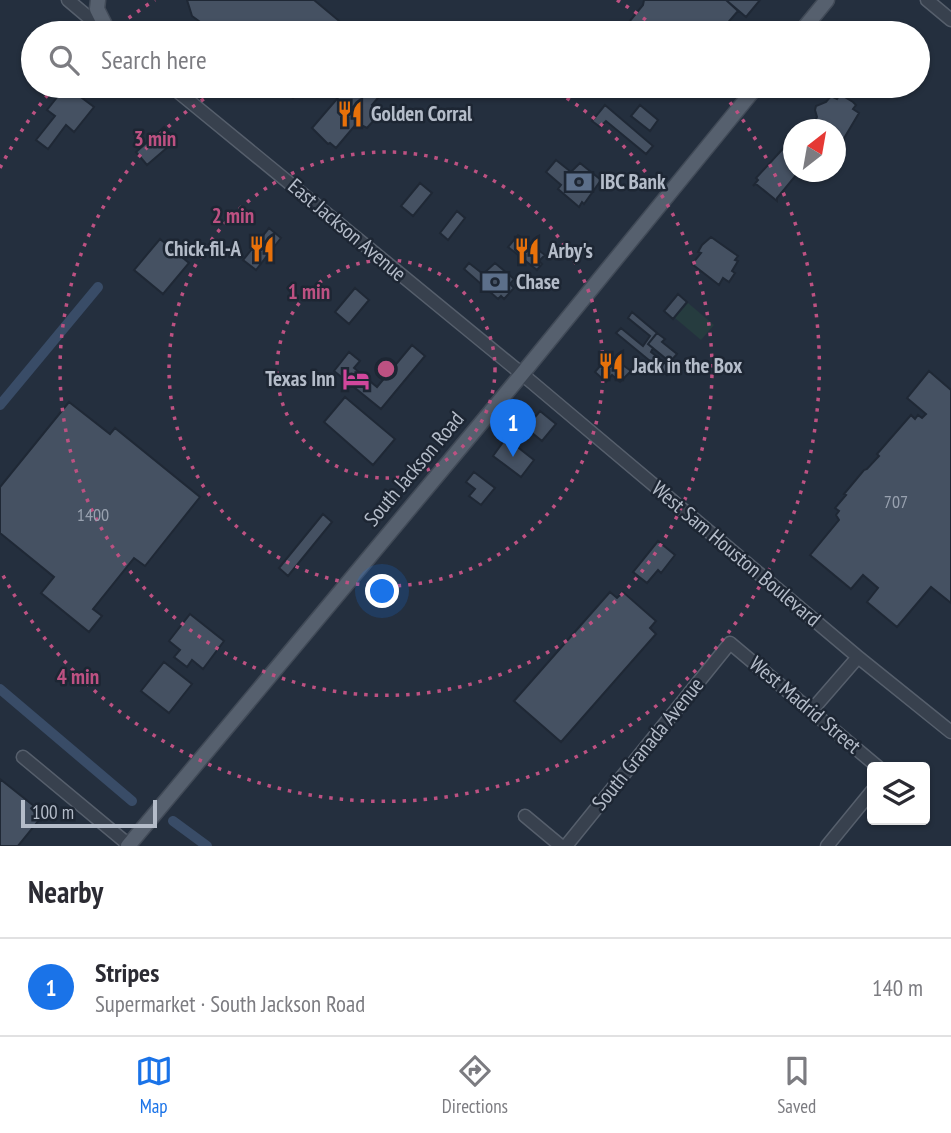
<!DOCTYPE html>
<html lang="en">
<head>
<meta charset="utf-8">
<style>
  :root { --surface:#fff; --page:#f2f2f3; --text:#2b2b33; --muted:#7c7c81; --line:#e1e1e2; --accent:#1a73e8 }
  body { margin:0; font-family:"PT Sans Narrow",sans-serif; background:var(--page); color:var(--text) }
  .controls { position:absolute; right:21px; bottom:21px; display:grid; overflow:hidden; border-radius:7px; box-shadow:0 2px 5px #0004 }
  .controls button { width:63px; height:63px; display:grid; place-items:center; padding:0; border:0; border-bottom:2px solid var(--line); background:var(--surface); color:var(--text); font:35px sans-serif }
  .compass { position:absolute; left:783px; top:119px; width:63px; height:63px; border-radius:50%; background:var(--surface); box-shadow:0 2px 5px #0004; rotate:31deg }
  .scale { position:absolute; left:21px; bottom:18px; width:136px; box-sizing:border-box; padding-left:7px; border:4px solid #b4bcc9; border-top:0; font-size:19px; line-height:24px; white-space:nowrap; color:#b4bcc9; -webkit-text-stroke:5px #1d2633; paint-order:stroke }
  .you { position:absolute; left:383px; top:592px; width:24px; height:24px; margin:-18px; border:5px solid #fff; border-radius:50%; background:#1a73e8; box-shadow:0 0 0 10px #1a73e833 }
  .badge { display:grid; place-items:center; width:46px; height:46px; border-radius:50%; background:var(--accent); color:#fff; font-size:23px; font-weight:700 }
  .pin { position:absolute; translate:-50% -58px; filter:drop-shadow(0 2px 4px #0008) }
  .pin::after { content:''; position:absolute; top:37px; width:24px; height:21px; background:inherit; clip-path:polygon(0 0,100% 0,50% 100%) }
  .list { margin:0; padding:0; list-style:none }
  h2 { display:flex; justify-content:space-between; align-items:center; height:91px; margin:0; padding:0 28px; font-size:30px }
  h2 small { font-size:23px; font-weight:400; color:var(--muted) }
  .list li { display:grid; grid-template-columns:46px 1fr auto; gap:21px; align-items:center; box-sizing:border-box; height:98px; padding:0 28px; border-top:2px solid var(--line) }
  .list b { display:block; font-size:26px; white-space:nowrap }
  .list p { margin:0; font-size:23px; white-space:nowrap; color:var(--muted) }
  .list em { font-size:23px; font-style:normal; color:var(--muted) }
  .icon { flex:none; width:38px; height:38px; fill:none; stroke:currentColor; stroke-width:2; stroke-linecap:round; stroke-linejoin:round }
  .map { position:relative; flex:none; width:951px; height:846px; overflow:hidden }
  .search { position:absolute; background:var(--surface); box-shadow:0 2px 5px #0004; left:21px; right:21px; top:21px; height:77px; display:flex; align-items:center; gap:18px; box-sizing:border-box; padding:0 24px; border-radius:38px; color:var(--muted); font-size:26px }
  .sheet { height:189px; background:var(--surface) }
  nav { display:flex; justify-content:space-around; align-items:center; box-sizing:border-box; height:98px; border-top:2px solid var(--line); background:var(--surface); font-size:19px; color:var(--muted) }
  nav a { display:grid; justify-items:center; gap:4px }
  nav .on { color:var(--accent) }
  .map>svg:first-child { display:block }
  .green { fill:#263c3f }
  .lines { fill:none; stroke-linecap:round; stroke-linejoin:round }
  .canal { stroke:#394c67; stroke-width:10 }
  .building { fill:#455162; stroke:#1f2835; stroke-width:2 }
  .minor-casing { stroke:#565f6c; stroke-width:15 }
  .major-casing { stroke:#414a57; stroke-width:17 }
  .minor { stroke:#38414e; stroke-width:12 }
  .major { stroke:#56606e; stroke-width:14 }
  .ring { fill:none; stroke:#bd5182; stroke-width:3.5; stroke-dasharray:3.5 7 }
  .labels { text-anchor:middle; stroke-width:5; stroke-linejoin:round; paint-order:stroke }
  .number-label { font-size:18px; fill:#98a1af }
  .poi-label { font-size:21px; font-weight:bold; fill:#b4bcc9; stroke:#1d2633; text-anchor:start }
  .street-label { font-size:21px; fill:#b4bcc9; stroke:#1d2633 }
  .centre { fill:#bd5182; stroke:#1d2633; stroke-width:3.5 }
  .ring-label { font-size:21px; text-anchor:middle; font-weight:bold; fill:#bd5182; stroke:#1d2633; stroke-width:5; stroke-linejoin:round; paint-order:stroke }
</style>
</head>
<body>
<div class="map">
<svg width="951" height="846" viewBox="0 0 951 846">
  <rect width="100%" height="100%" fill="#242f3e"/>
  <path class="green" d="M688,303L714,325L701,340L675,318Z"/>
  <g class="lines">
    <path class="canal" d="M0,405L98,287
      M0,689L132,801
      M173,821L207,846"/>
  </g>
  <path class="building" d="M187,0H314L350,30L347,33H215L192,16Z
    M644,0H726L738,11L719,33H620L643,5Z
    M726,0H760L746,17Z
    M66,86L94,107L74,132L66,125L48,149L36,140L55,116L47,110Z
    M278,86H303L293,98Z
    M348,86H376L383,92L372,105L378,110L372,117L375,119L367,128L357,123L336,148L330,143L328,144L312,128Z
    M670,86H685L687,87L680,94Z
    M831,96L837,99L839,96H843L853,102L856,105L853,109L859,113L843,140L838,138L836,142V130H820L821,128L814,123L817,117L815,110L816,106L826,102Z
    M605,105L653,146L646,154L606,121L600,127L592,121Z
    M640,105L658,120L650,131L631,116Z
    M164,127L176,140L147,165L136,152Z
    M790,141L794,144V166L791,170L797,174L777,198V201L756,184L753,186L758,180L756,178Z
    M556,160L571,172L580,163L601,180L584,204L582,202L579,207L558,189L561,185L546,172Z
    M420,183L432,193L413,216L401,206Z
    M457,211L465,218L448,240L440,233Z
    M269,228L281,238L256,270L243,260Z
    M518,235L545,255L539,261L542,264L537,270L508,247Z
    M711,237L738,256L735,260L738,261L732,271L735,273L729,282L723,278L719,285L692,264L701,253L698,252L702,245Z
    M160,239L189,263L163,294L134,270Z
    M469,263L483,274L495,263L514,279L510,284L514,288L504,299L501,296L498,299L464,269Z
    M355,288L369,300L349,324L335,312Z
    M678,294L687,302L673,319L664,311Z
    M632,312L657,333L648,344L653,348L651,352L672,369L667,375L616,333L621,328L643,346L650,336L628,318Z
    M657,333L665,339L662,342L677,354L670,362L648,344Z
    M412,345L425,356L381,409L334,371L349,352L360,361L354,368L377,387Z
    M609,355L631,371L620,382L612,375L606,382L595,372Z
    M929,371L951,390V603L931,587L897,627L867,602L878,588L863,575L851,589L810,555L839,520L836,515L839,511L835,508L846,495L844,494L864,470L867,469L879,456L877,454L911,415L915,419L918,415L922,418L926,414L907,398Z
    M345,397L395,439L373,465L324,422Z
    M69,402L110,434L115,428L200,497L145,566L134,558L93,609L102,616L89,632L41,593L54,577L0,533V487Z
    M540,411L556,424L542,441L526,428Z
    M506,438L534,460L521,477L493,456Z
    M474,472L495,488L481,505L469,496L475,489L466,482Z
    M323,514L332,522L288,576L279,568Z
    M658,541L675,555L661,573L658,570L647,583L633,572Z
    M610,592L617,598L623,592L656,621L650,628L656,634L561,742L514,701Z
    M190,614L224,641L203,669L192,660L187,667L174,657L180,650L169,641Z
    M164,662L192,684L169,713L141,691Z
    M0,779L44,814L18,846H0Z"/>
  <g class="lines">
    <g class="minor-casing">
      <path id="minor" d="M68,0L107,33
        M927,0L951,20
        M171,86L522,374L858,657L951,732
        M812,710L858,657
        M23,757L129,845
        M525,816L561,846
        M566,846L730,643L878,767
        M827,846L872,791"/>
    </g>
    <g class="major-casing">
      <path id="major" d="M98,0L97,9L109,33
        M800,33L827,0
        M128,846L522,374L757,86"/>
    </g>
    <use href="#minor" class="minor"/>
    <use href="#major" class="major"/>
  </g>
  <g class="ring">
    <circle cx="386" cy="369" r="109"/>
    <circle cx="386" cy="369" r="217"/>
    <path d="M549 87A326 326 0 1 1 223 87"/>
    <path d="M0 168A435 435 0 0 1 55 86M112 31A435 435 0 0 1 155 0M617 0A435 435 0 0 1 660 31M717 86A435 435 0 1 1 0 570"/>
  </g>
  <defs>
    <g id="restaurant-bare" transform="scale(2.1)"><path d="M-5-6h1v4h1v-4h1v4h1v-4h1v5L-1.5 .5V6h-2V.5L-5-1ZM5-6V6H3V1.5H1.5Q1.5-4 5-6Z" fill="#e8710a" stroke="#1d2633" stroke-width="2.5" paint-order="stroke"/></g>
    <g id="bank-bare" transform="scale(2.1)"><path d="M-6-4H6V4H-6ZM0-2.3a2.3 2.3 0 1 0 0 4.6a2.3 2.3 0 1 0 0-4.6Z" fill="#5c6f8a" stroke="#1d2633" stroke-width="2.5" paint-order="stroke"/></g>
    <g id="hotel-bare" transform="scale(2.1)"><path d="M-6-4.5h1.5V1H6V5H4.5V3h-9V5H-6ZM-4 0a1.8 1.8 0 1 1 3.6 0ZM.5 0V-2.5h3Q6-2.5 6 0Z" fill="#d1479c" stroke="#1d2633" stroke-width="2.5" paint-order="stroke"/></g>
  </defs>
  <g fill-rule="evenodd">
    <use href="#restaurant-bare" x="350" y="114"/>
    <use href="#bank-bare" x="579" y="182"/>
    <use href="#restaurant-bare" x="262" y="249"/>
    <use href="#restaurant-bare" x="527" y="251"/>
    <use href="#bank-bare" x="495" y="282"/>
    <use href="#restaurant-bare" x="611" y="366"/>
    <use href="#hotel-bare" x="356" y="379"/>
  </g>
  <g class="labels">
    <g class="number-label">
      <text x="896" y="508">707</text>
      <text x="93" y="521">1400</text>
    </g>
    <g class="poi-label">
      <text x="371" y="121">Golden Corral</text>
      <text x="600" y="189">IBC Bank</text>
      <text x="241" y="256" text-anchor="end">Chick-fil-A</text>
      <text x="548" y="258">Arby's</text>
      <text x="516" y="289">Chase</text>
      <text x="632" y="373">Jack in the Box</text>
      <text x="335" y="386" text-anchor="end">Texas Inn</text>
    </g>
    <g class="street-label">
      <text transform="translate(347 230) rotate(40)" y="7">East Jackson Avenue</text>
      <text transform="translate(414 469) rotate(-50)" y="7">South Jackson Road</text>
      <text transform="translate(736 554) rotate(40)" y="7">West Sam Houston Boulevard</text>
      <text transform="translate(805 705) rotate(40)" y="7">West Madrid Street</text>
      <text transform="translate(648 744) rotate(-51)" y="7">South Granada Avenue</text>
    </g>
  </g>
  <circle cx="386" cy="369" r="10" class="centre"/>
  <g class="ring-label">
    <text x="155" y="146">3 min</text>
    <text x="233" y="223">2 min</text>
    <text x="309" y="299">1 min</text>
    <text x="78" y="684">4 min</text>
  </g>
</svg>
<div class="controls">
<button><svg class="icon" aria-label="layers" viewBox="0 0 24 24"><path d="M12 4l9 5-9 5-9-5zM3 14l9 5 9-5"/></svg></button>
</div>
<svg class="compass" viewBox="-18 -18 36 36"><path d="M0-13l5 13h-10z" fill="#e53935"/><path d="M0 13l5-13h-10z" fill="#7c7c81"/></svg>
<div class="scale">100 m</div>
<div class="you"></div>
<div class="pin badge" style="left:513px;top:457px">1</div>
<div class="search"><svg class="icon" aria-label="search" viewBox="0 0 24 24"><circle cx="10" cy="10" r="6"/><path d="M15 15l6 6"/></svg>Search here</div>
</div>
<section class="sheet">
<h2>Nearby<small></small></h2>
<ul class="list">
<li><span class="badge">1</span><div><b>Stripes</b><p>Supermarket · South Jackson Road</p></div><em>140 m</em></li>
</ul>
</section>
<nav>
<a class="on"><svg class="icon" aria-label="map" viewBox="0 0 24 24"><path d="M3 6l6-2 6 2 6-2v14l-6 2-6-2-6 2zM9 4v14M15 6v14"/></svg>Map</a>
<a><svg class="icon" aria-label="directions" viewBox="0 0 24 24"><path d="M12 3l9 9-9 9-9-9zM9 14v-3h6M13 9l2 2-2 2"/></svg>Directions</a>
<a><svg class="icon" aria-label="saved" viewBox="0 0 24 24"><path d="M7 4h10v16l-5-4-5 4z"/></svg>Saved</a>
</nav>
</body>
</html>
